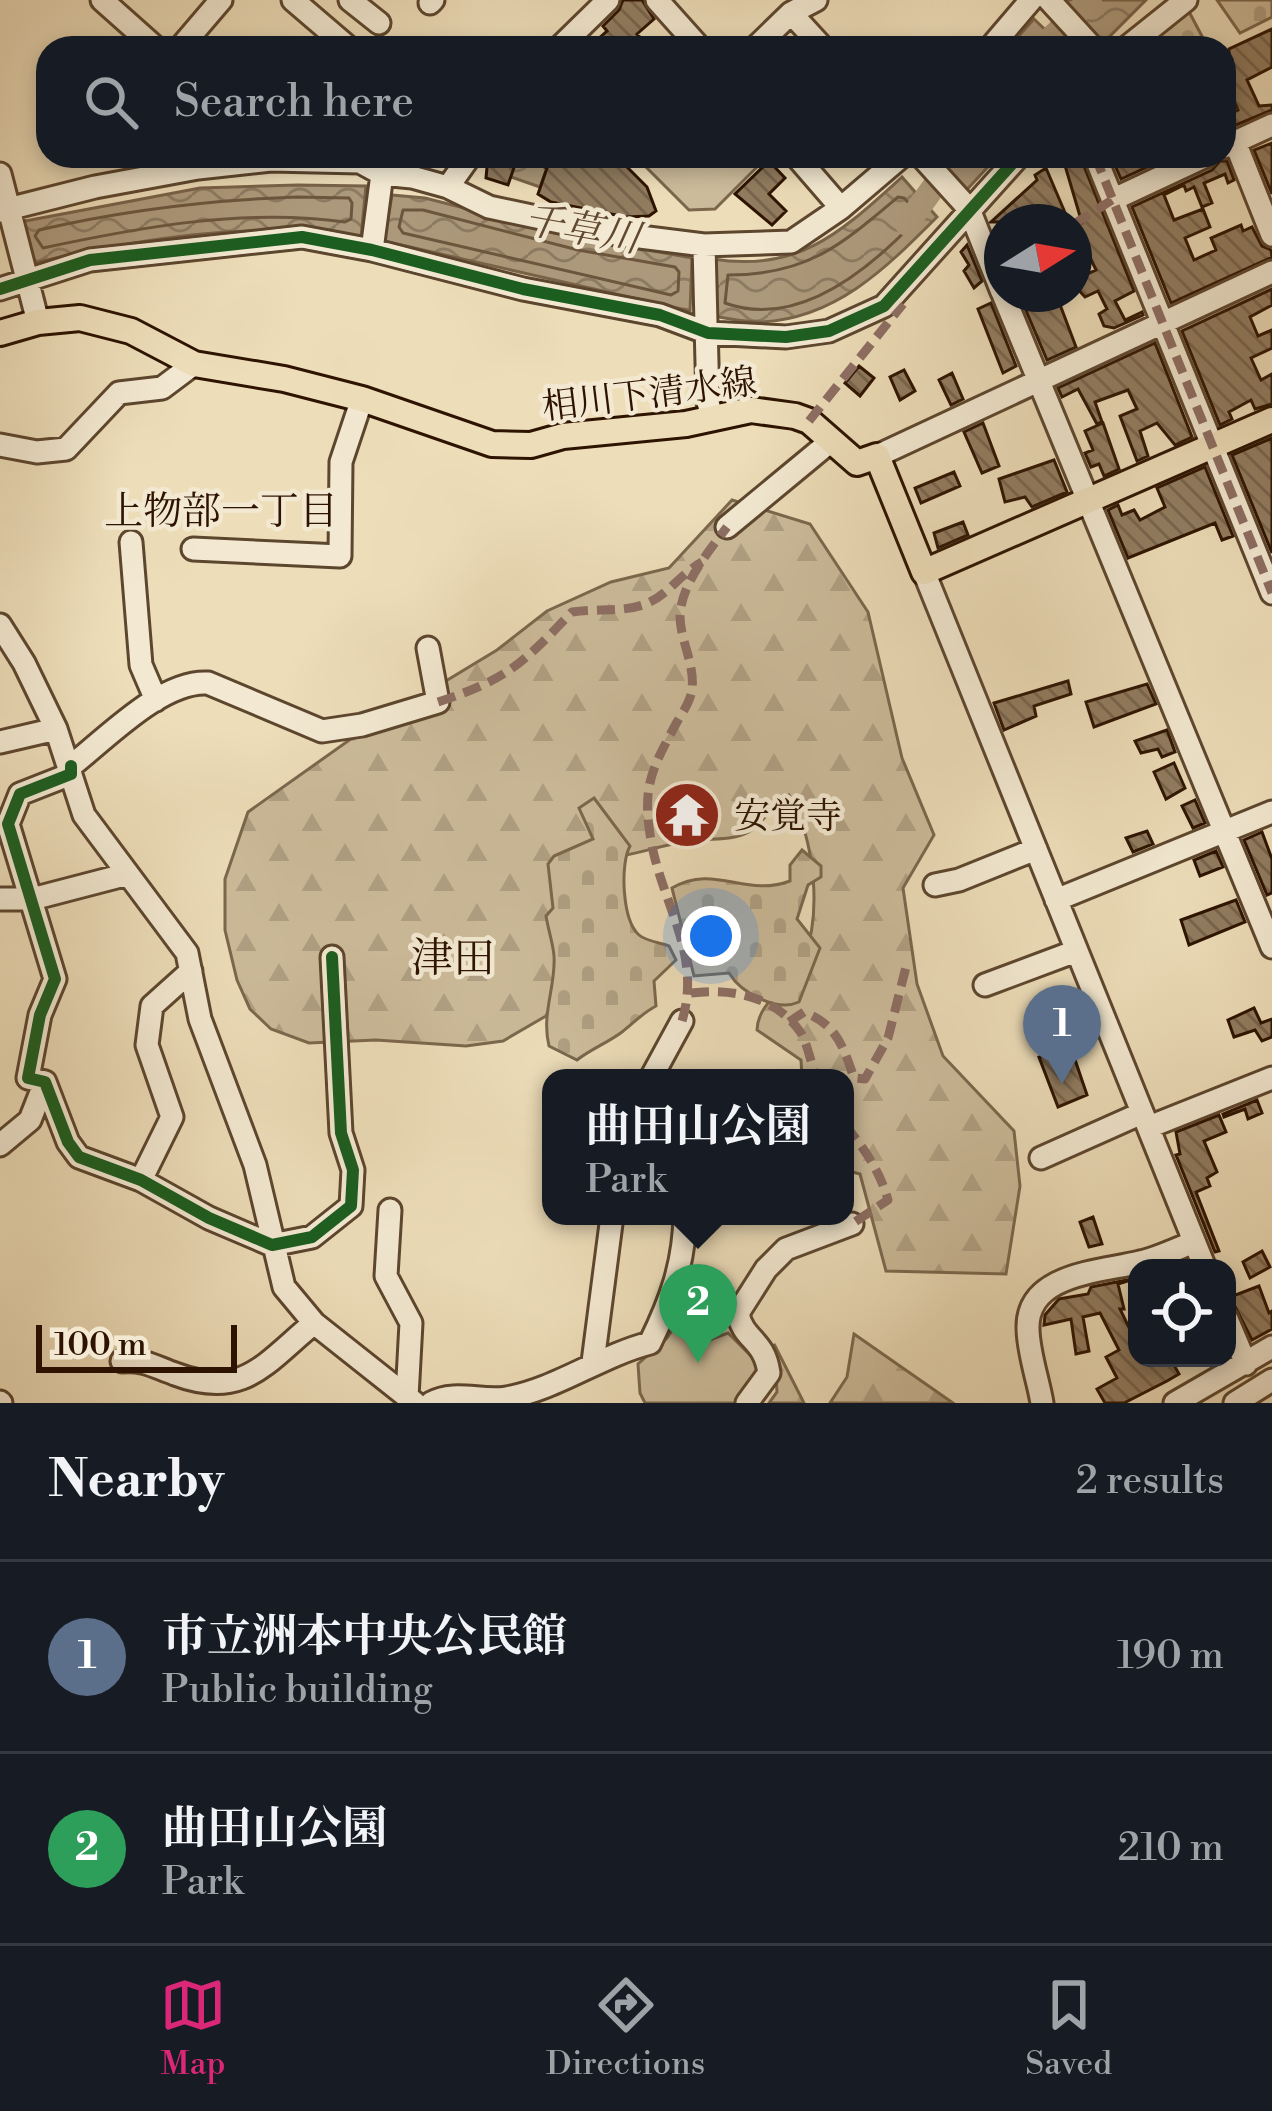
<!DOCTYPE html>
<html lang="en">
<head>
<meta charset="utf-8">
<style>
  :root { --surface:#171b24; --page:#20242c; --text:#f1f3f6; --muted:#9ea1a6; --line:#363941; --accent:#db2777 }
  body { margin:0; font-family:"Libre Bodoni","Noto Serif JP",serif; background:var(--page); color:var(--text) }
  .controls { position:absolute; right:36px; bottom:36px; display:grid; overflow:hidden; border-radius:24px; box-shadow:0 6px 18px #0003 }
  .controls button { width:108px; height:108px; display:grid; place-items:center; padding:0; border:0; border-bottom:3px solid var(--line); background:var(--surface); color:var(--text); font:60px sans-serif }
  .compass { position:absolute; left:984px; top:204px; width:108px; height:108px; border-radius:50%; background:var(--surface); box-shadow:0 6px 18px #0003; rotate:79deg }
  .scale { position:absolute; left:36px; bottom:30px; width:201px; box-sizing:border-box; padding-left:12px; border:6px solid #2d1300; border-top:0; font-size:33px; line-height:42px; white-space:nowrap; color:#2d1300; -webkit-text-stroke:9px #f3e9d2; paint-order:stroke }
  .you { position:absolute; left:711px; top:936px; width:42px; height:42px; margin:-30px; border:9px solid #fff; border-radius:50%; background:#1a73e8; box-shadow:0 0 0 18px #1a73e833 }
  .badge { display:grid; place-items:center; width:78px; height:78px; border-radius:50%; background:var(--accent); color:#fff; font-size:39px; font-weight:700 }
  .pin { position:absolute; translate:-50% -99px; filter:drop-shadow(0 3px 6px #0008) }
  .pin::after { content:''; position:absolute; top:63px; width:42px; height:36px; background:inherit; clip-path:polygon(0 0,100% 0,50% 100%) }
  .popup { position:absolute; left:542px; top:1069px; width:312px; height:156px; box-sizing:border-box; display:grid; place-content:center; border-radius:24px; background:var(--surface); filter:drop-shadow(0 3px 9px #0005); font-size:39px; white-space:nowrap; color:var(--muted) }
  .popup b { font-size:45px; color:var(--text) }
  .popup::after { content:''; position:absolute; left:50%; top:100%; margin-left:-24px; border:24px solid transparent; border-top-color:var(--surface) }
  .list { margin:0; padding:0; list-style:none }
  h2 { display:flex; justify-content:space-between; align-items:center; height:156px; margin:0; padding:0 48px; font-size:51px }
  h2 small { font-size:39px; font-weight:400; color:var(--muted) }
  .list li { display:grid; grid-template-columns:78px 1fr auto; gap:36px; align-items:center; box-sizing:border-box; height:192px; padding:0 48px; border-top:3px solid var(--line) }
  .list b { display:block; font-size:45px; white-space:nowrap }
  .list p { margin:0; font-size:39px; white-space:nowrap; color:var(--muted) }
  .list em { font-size:39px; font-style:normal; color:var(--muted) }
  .icon { flex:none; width:66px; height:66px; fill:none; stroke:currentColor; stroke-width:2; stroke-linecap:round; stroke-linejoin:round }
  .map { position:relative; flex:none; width:1272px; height:1403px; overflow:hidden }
  .search { position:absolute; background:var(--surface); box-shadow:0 6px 18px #0003; left:36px; right:36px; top:36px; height:132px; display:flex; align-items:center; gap:30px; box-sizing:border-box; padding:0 42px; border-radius:36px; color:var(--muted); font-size:45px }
  .sheet { height:540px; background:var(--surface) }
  nav { display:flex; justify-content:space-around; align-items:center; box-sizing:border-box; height:168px; border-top:3px solid var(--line); background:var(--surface); font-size:33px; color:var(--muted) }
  nav a { display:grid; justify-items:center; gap:6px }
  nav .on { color:var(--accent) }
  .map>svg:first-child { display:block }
  .green { fill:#ccbb9a; stroke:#7c674d; stroke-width:3 }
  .forest { fill:url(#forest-firs); stroke:#7c674d; stroke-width:3 }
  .cemetery { fill:url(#cemetery-stones); stroke:#7c674d; stroke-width:3 }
  .water { fill:url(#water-waves); stroke:#796349; stroke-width:3 }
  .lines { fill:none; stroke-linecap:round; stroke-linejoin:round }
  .shore { stroke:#6c563d; stroke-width:3 }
  .river { stroke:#ac987a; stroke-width:24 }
  .building { fill:url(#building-back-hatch); stroke:#2d1300; stroke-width:3 }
  .minor-casing { stroke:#5d462e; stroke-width:27 }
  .major-casing { stroke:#2d1300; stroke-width:30 }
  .minor { stroke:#f3e9d2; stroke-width:21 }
  .major { stroke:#edddb9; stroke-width:24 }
  .quiet { stroke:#8d6e63; stroke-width:9; stroke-dasharray:18 9; stroke-linecap:butt }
  .cycleway-casing { stroke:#f3e9d2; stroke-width:20 }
  .cycleway { stroke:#1b5e20; stroke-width:12 }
  .labels { text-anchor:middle; stroke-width:9; stroke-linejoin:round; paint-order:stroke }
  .street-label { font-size:36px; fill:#2d1300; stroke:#f3e9d2 }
  .poi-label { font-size:36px; fill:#2d1300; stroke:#f3e9d2; text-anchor:start }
  .water-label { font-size:39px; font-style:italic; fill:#604831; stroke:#f3e9d2 }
  .neighbourhood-label { font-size:39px; fill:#2d1300; stroke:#f3e9d2 }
  .quarter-label { font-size:42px; fill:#2d1300; stroke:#f3e9d2 }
</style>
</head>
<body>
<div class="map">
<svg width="1272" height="1403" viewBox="0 0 1272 1403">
  <defs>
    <pattern id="forest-firs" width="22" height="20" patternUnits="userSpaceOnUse" patternTransform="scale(3)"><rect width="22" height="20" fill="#ccbb9a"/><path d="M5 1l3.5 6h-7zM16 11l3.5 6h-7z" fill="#b0a083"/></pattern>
    <pattern id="cemetery-stones" width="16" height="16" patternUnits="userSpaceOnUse" patternTransform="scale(3)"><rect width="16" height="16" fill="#ccbb9a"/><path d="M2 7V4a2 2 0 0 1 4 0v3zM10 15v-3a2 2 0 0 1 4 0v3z" fill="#b0a083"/></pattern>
    <pattern id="water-waves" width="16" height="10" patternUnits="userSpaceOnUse" patternTransform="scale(3)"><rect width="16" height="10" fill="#ac987a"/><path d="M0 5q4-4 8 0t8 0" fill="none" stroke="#8c7b62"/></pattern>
    <pattern id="building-back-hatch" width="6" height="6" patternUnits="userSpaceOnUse" patternTransform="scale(3)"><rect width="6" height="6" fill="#917c60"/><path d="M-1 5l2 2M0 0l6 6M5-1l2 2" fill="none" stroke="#77644d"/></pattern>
  </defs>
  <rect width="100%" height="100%" fill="#edddb9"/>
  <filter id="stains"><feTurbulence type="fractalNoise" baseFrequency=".00167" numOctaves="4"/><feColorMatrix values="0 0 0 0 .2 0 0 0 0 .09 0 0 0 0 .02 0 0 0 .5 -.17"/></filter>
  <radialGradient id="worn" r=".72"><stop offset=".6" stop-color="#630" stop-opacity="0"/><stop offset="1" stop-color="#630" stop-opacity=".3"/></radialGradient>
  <path class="green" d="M635,156H768L715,209L689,210Z
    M677,1323L709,1340L728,1333L757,1362L755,1381L740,1403H645L640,1393L638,1364L667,1338Z"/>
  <path class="forest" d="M732,500L810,524L868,612L902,758L934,835L903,888L917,984L943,1056L1014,1131L1020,1186L1006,1274L886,1271L860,1174L845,1170V1078H802L801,1060L757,1030C758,1003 784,991 798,969C825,927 815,835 789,795L778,797C751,845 738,836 689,841C667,844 644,852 621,856L546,1016L503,1041L466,1046L376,1040L309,1043L271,1029L250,1009L237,980L225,930V879L248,812L355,736L497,650L547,611L611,582L669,568Z
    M854,1334L953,1403H830L847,1377Z
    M774,1344L804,1403H769L777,1392Z"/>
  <path class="cemetery" d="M1217,0H1272V17L1240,33Z
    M1186,6L1204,40L1190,48H1142Z
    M594,798L630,846C620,864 622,920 639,935C646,941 661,943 669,946L676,960L654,981L656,1006C641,1014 634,1023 622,1032C609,1042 591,1049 577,1060L549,1046C541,1014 556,986 554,956C553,943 548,929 546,916L553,908L548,864L554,856L593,839L579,808Z
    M802,850L821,866V877L808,885L797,919L820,948L799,1002C777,1012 741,993 729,973L694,976L672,888C715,863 745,898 790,881V865Z"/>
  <path class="water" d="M1053,0H1146L1098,48Z
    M1034,19L1064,48H1008Z
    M518,156L545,157L542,166L547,168L540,187L494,171Z
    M927,156H998L961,196Z
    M902,177L937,217C887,267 836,319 760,322C744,322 727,318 712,316L713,259C800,273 842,231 902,177Z
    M297,185L366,186L361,237C250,220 138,239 29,264L20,222L200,188Z
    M392,195L425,198L581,238L692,258L690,311L384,241Z"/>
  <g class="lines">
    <path class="shore" d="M297,197L349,198L352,203L351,219L345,222C245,208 141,227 43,248L35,236L39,230C125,210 209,200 297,197Z
      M898,197L904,198L918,213L917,219C871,268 798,330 725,303L728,275C807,275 840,246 898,197Z
      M403,210H423L578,250L675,267L679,272L678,291L671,295L403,233L399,227Z"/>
    <path class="river" d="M1041,48L1090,0
      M907,224L956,156"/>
  </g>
  <path class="building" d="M623,0H642L654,19L637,34L650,48H588L607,31L603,26L619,10Z
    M1272,29V67L1247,80L1259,106L1272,105V110L1224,130V117L1238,110L1229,89L1224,92V56L1229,67V49Z
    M1272,143V194L1254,150Z
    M488,156H518L508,185L486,178Z
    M546,156H616L647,187L656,211L649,216L626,217L551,202L538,194L547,168L542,166Z
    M1072,156H1080L1134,291L1115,301L1125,320L1142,312L1143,315L1114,328L1104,326L1099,314L1107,309L1098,291L1085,297L1074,285V280L1096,270L1083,242L1074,246V225L1082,223L1064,162Z
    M1111,156H1171L1121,179Z
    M769,161L785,178L769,194L786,211L772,225L735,194Z
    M1220,161H1227L1234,180L1228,183L1225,174L1204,183L1212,203L1202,207L1194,187L1186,191L1184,185L1164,195L1174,220L1203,209L1210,227L1185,238L1194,260L1216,250L1211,238L1241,225L1243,231L1252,227L1262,246L1271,250L1272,257L1171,303L1132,207L1212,170Z
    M1046,168L1069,222H991L1037,180L1035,175Z
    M967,245L982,281L974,288L964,271L969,265L961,252Z
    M1272,289V305L1250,317L1258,336L1272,330V348L1251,358L1261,380L1272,374V404L1255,409L1251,400L1229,412L1232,419L1220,425L1182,331Z
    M1019,294H1056L1076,347L1047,360Z
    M991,303L1016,366L1003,373L978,309Z
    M1155,343L1192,437L1175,445L1157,423L1140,431L1148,456L1137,461L1120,416L1137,409L1128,390L1095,402L1102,422L1097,424L1078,389L1062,397L1058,388Z
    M859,366L874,378L860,396L845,383Z
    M904,370L915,391L900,400L890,377Z
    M952,373L963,399L951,405L939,380Z
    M983,423L999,466L982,473L964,432Z
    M1103,423L1119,469L1104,476L1099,464L1091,467L1085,453L1093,450L1085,431Z
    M1272,438V553L1232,455Z
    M1054,460L1067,492L1032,507L1025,497L1005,502L999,479Z
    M1205,467L1233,536L1222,540L1215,523L1128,558L1108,510L1118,505L1122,515L1134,510L1140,520L1165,507L1157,488Z
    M954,472L960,486L921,503L915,488Z
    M963,522L968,535L938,548L934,533Z
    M1068,681L1071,694L1034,706L1036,716L1004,730L994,703Z
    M1147,684L1156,704L1094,727L1086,702Z
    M1167,730L1175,752L1162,757L1158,749L1141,753L1135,741Z
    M1174,763L1185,788L1166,799L1154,772Z
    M1195,800L1205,823L1193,828L1182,806Z
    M1147,831L1153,844L1133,852L1126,838Z
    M1262,832L1272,859V893L1267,895L1244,840Z
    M1216,851L1223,867L1200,876L1194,860Z
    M1236,900L1245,922L1189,945L1181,920Z
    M1254,1008L1261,1023L1272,1019V1037L1262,1041L1255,1030L1234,1037L1228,1020Z
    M1070,1045L1087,1095L1058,1107L1039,1057Z
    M1257,1100L1262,1113L1248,1119L1245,1109L1224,1117L1223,1114Z
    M1219,1115L1226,1132L1204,1141L1217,1172L1207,1178L1210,1186L1196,1192L1219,1251L1215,1252L1176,1155L1180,1154L1176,1132Z
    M1093,1217L1102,1244L1089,1247L1080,1222Z
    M1262,1251L1270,1267L1250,1278L1243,1262Z
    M1137,1278L1118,1284L1124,1309H1120L1137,1344V1358H1192L1175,1367L1179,1374L1167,1381L1124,1403H1105L1097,1389L1117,1378L1106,1357L1119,1350L1100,1313L1083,1317L1089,1351L1076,1354L1071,1319L1044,1325L1045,1315L1059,1299L1088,1294L1091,1287Z
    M1259,1286L1269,1313L1272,1311V1329L1252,1340L1230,1297Z"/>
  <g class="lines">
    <g class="minor-casing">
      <path id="minor" d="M102,0L156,48
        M293,0L349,48
        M350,0L379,23
        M657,0L700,48
        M1049,0L1093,48
        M430,3L433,0
        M791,13L823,48
        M180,48L221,0
        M559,48L608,0
        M755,48L791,13L816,0
        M990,48L1031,0
        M1126,48L1186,0
        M1235,142L1272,235
        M1224,147L1272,125
        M796,156L841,208
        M921,156L969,209L1002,292
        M1095,156L1272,593
        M0,174L38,322
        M448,187L470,156
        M1112,200L1206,156
        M0,211L95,187L198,168L271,160L360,162L382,174L412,177L448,187L489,207L616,234L704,245L791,242L841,208L902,156
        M704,245L708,402L712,418
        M372,250L382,174
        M0,289L90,260L302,237L372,250L523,289L660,315L708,333L786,337L829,331L884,306L1019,156
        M1003,294L1272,947
        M0,445L37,452L66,449L119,393L162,388L194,364
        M877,456L1272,272
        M727,527L831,441
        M131,542L141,665L156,700
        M193,549L340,556L341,462L362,399
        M924,572L1205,1268
        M0,625L24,663L56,729L84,815L187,953L200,1019L255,1165L284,1287L314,1323L415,1403
        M0,742L56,729
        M71,766C107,738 162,680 208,683L322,731L362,725L438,702L428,648
        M71,774L20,794L8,824L55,979L40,1015L28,1078L45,1082L68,1142L79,1157L141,1180L209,1218L272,1245L312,1237L351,1206L353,1170L341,1133L332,957
        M935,885L959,880L1036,849
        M0,899H32L128,874
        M1056,900L1272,812
        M985,985L1076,951
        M651,1078L682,1021
        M1149,1127L1272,1078
        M0,1145L30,1120L45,1082
        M1041,1158L1142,1113
        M141,1180L172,1117L147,1045L152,1006L191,971
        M390,1210L386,1276L411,1323L407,1397
        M1227,1319L1246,1364
        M122,1361C144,1359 155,1367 175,1374C244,1400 265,1363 314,1323
        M593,1362L612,1216
        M0,1402L1,1403
        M431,1403C455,1390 481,1402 506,1398C557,1389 600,1356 650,1343C671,1300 684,1264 685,1216
        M747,1403L769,1373C764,1338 743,1341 738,1313L766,1269L786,1249L852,1224
        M1042,1403C1038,1379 1028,1352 1028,1328C1027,1273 1101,1272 1140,1262C1158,1258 1176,1249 1194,1242
        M1175,1403L1272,1347
        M1235,1403L1272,1380"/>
    </g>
    <g class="major-casing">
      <path id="major" d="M0,333L38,322L80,318L131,331L194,364L284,379L362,399L492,444L531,445L563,436L686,424L751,410L795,416L809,421L857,463L877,456L924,572L1272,420"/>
    </g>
    <use href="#minor" class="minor"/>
    <use href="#major" class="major"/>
    <path class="quiet" d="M1095,156L1272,593
      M1074,224L1112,200
      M995,275L1002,270
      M809,421L903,304
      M438,702C508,679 522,664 572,612C597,608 625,613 648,603C668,594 682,573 702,562
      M691,993C731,988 776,996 801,1033C808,1045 811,1065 817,1078
      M682,1021C703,952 659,900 650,834C642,784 654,765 677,722C683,712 691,700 692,689C695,664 680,640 680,616C681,584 709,551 727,527
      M789,1022L804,1012C837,1025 843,1046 854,1078L865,1079L888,1038L906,967
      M845,1125C864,1148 880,1171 888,1200L852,1224"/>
    <g class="cycleway-casing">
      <path id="cycleway" d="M0,289L90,260L302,237L372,250L523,289L660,315L708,333L786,337L829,331L884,306L1019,156
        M71,766V774L20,794L8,824L55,979L40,1015L28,1078L45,1082L68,1142L79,1157L141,1180L209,1218L272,1245L312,1237L351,1206L353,1170L341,1133L332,957"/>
    </g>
    <use href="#cycleway" class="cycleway"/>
  </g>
  <defs>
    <g id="temple-disc" transform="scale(3.45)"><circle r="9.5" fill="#8f2418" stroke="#f3e9d2"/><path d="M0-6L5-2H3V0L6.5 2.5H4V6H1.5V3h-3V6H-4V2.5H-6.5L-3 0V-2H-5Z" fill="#fff"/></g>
  </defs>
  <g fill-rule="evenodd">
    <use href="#temple-disc" x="687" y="815"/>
  </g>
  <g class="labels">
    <g class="street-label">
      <text transform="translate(649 393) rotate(-7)" y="13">相川下清水線</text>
    </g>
    <g class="poi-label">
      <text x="734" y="828">安覚寺</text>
    </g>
    <g class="water-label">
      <text transform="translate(582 228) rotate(10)" y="14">千草川</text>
    </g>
    <g class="neighbourhood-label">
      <text x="221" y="524">上物部一丁目</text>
    </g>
    <g class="quarter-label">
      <text x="453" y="972">津田</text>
    </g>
  </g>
  <rect width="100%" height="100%" filter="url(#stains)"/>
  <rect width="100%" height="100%" fill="url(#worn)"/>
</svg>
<div class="controls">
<button><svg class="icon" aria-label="locate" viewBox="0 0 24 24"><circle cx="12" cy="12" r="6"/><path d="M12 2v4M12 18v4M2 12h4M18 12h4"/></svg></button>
</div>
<svg class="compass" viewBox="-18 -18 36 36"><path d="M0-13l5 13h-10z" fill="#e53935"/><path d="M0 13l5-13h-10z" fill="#9ea1a6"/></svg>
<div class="scale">100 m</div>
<div class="you"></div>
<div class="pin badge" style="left:1062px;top:1084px;background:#5c6f8a">1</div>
<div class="pin badge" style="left:698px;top:1363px;background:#2e9e5b">2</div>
<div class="popup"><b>曲田山公園</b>Park</div>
<div class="search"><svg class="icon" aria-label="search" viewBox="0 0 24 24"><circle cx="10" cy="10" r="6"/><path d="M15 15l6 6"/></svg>Search here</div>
</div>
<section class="sheet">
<h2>Nearby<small>2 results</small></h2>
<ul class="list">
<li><span class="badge" style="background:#5c6f8a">1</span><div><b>市立洲本中央公民館</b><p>Public building</p></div><em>190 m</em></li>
<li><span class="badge" style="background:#2e9e5b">2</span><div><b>曲田山公園</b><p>Park</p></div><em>210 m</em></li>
</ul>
</section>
<nav>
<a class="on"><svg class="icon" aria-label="map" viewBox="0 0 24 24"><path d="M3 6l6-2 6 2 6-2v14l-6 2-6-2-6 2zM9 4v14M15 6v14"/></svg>Map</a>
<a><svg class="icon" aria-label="directions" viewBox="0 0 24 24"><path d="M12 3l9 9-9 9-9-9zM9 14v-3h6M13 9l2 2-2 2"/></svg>Directions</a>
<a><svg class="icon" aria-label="saved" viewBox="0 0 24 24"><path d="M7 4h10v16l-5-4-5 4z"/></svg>Saved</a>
</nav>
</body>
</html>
